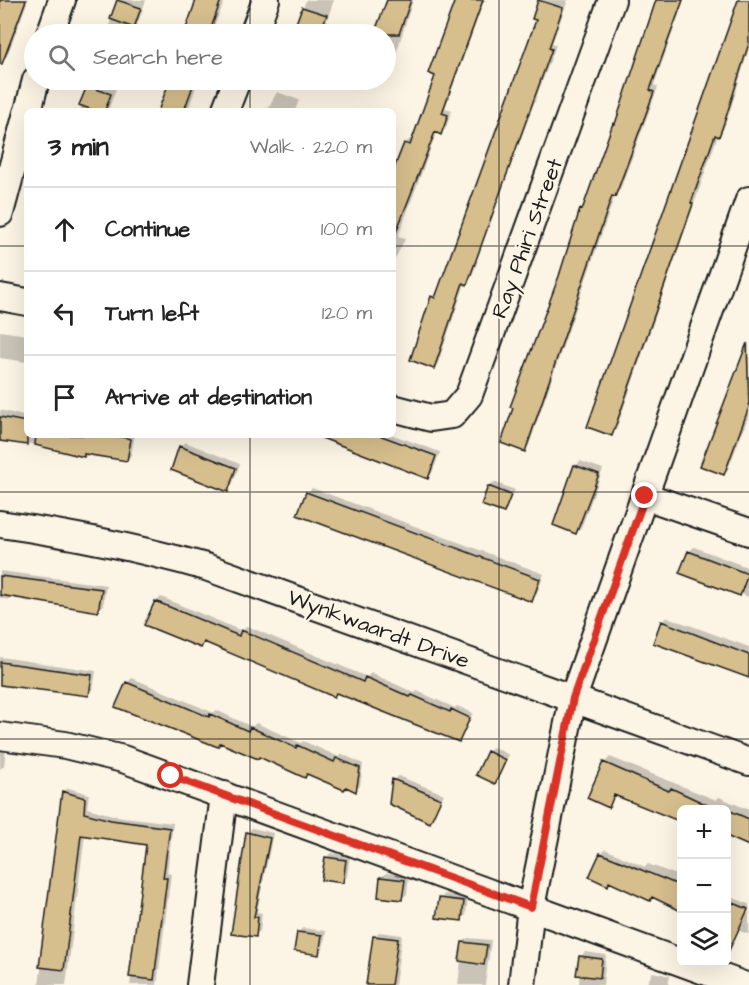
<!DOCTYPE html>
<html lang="en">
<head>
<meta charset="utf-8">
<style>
  :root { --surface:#fff; --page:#f6f6f6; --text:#222; --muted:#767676; --line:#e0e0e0 }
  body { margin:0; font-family:"Architects Daughter",sans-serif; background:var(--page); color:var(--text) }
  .controls { position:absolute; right:18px; bottom:18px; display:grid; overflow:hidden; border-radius:9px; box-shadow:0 6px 24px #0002 }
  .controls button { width:54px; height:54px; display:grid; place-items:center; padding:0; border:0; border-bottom:2px solid var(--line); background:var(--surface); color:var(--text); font:30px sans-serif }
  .stop { position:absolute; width:18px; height:18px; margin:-14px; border:4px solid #d93025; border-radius:50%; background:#fff }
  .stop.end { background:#d93025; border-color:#fff; box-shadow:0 2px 6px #0008 }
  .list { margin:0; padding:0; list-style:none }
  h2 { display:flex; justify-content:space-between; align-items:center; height:78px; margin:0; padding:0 24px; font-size:26px }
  h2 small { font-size:20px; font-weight:400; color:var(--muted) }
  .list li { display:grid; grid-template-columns:39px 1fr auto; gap:18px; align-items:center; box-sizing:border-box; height:84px; padding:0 24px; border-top:2px solid var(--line) }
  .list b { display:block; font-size:22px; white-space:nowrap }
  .list em { font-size:20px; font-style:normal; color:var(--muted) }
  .icon { flex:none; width:33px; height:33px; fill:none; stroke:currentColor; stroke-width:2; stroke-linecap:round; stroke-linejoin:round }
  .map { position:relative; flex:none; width:749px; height:985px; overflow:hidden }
  .search { position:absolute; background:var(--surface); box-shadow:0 6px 24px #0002; left:24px; top:24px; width:372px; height:66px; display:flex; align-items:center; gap:15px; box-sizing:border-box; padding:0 21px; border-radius:33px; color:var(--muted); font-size:22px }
  .panel { position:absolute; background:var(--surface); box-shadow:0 6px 24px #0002; left:24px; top:108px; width:372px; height:330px; border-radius:9px }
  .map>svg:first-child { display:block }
  .shadow { fill:#0003 }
  .building { fill:#d6be8d; stroke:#1c1c1c; stroke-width:1.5 }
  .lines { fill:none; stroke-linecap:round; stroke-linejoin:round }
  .street-casing { stroke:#1c1c1c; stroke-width:30 }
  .street { stroke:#fcf5e5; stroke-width:26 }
  .route { stroke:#d93025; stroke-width:8 }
  .grid { fill:none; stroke:#1c1c1c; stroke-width:1.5; stroke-opacity:0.55 }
  .labels { text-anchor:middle; stroke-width:4.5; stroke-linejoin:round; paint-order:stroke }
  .street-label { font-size:22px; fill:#1c1c1c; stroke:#fcf5e5 }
</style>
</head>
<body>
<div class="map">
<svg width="749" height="985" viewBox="0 0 749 985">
  <rect width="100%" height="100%" fill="#fcf5e5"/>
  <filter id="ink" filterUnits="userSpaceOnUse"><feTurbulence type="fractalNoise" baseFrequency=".0167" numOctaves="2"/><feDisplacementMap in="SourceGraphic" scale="12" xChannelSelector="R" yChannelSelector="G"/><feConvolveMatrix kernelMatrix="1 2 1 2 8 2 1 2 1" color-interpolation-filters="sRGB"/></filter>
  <g filter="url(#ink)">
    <path class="shadow" d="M0,0H28L7,56L3,60L0,59Z
      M118,0H146L134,34H106Z
      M197,0H225L211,34H183Z
      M306,0H334L324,28L319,33L297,25Z
      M386,0H413L396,54L391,59L386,56V34H373Z
      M462,0H488L484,1L445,108L452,110L446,128L441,133L437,131L398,237L405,239L394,261L393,176L405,144L410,139L414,141Z
      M540,0H568L552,43L556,45L475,260L478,261L471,278L465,283L438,363L434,368L433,297L437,292L538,19L534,18Z
      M657,0H684L654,85L658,87L620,190L615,195L529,445L524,450L561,277L582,210L642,54Z
      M739,0H749V48L730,111L723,130L718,135L616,430L611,434L681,169L678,168L685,150L689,145Z
      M91,80H119L108,111H80Z
      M171,80H198L188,111H160Z
      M277,92L299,100L295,111H267Z
      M0,331L27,335V362L0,358Z
      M749,342V415L728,469L723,473L701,465Z
      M0,410L27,417V435H135L131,455L127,460L62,451L0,437Z
      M311,435H393L440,452L432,473L427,478Z
      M185,442L240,464L232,485L228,490L180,447Z
      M580,461L603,469L581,528L576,533V466Z
      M494,482L515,490L504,512L489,486Z
      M312,488L544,574L536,596L531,600L307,493Z
      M694,547L749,568V597L681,573L689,552Z
      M0,571L106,585L103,606L98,610L12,596L8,600L0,598Z
      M161,597L242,631L247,626L367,677L371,673L415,693L417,691L455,708L457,706L473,713L459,740L338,692L334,695L206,642L201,646L156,602Z
      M667,617L749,647V677L655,642L662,621Z
      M0,657L96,671L93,690L89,695L0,683Z
      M132,678L214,713L216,710L252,727L256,723L301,743L303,741L339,757L342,754L363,764L360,786L356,790L127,683Z
      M0,745L6,747L4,766L0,769Z
      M493,747L509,755L494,782L488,752Z
      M610,757L716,800L719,797L749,810V844L726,810H682V816L678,819L617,794L608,806L604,763Z
      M398,776L444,794L430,821L394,780Z
      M68,788L89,794L87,808L116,816L173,823L167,873L171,874L157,985H130L148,844L85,834L66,985H39L63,792Z
      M252,828L273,833L257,912L262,913L260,931L255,935L247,833Z
      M605,849L645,867L648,864L682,877V908L653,896L601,854Z
      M331,853L350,856L347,877L342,882L326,858Z
      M386,873L409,876L407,894L402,898L382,878Z
      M445,894L468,897L466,915L461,919L440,899Z
      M726,895L749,904V934L726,927Z
      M303,928L326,931L323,949L319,953L298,932Z
      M379,932L402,935L395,985H368L375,936Z
      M468,938L491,940L485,985H458L463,942Z
      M585,952L606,955L603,985H579L580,957Z
      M653,972L670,976L668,985H646Z"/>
    <path class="building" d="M0,0H26L2,64H0Z
      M117,0L141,8L134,28L110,19Z
      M196,0H221L209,34H184Z
      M387,0H411L399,34H374Z
      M455,0H483L442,113L448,115L441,135L435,132L393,240V171L404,143L410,145L435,76L428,73Z
      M538,0L563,8L549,48L552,49L467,285L463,283L434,369L410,360L431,296L435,298L536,20L532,19Z
      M656,0H683L650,90L654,92L615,197L612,196L525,452L501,443L513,408L510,407L559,276L580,209L582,210L613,123L615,124Z
      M738,0H749V43L726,117L719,137L715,135L691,203L693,204L612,436L587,427Z
      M302,7L327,15L319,34L295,26Z
      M170,80H195L184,111H158Z
      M87,86L111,94L105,111H95L79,105Z
      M747,343L749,407L724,475L700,466Z
      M0,417L27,422V445L0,441Z
      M36,435H112L131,439L127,461L84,454V457L35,445Z
      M314,435H379L436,456L428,479Z
      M179,446L236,468L228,492L171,470Z
      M574,465L599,474L576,534L553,525Z
      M488,486L511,495L504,513L481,505Z
      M306,492L540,579L532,602L297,515Z
      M688,551L748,574L740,596L679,573Z
      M0,576L102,589L98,612L0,595Z
      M155,601L239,636L241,630L363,682L365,677L410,697L412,695L450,712L451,709L470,718L459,742L336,693L334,697L204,642L201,648L144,625Z
      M661,621L749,655V678L653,643Z
      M0,662L92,675L89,696L0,685Z
      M126,682L209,717L210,714L248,731L250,727L296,748L297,745L334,762L336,758L360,768L356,792L346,787L344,790L307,774L305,778L259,757L258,759L220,743L218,747L115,707Z
      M487,751L506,760L495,784L476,775Z
      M603,762L669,791L671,788L718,810H681V822L614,795L609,808L587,798Z
      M392,779L441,799L430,823L389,804Z
      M62,791L85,798L84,813L111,820L170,828L163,878H167L154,980L129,977L146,845L81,835L64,970L39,967Z
      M726,809L749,819V846L726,836Z
      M246,832L270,838L254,917H258L256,937L231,934Z
      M600,853L681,886V911L652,897L650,901L609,882L608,886L589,877Z
      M325,857L346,860L343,883L321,880Z
      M380,877L405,880L402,900L378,897Z
      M439,898L464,901L462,921L436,918Z
      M726,900L748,909L726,957Z
      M297,932L322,935L319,955L294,951Z
      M373,936L398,939L391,985H366Z
      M462,942L487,945L484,965L459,961Z
      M579,956L602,959L600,978L576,975Z"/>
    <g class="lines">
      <g class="street-casing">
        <path id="street" d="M50,34L62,0
          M253,34L266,0
          M28,111L36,80
          M225,111L237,80
          M0,213L27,113
          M0,297L27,302
          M393,408L431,418L452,415L469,395L612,0
          M645,496L749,532
          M0,524C70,534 138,548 206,567L749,762
          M0,736L65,745L123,759L743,985
          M200,985L224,795
          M522,985L531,907L573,698L749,200"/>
      </g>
      <use href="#street" class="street"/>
    </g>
  </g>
  <g class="lines" filter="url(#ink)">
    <path class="route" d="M171,776L531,907L573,698L645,496"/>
  </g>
  <path class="grid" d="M250,0V34M499,0V985M250,80V111M0,246H27M393,246H749M250,435V985M0,492H749M0,739H749"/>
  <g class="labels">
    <g class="street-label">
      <text transform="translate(526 238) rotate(-70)" y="8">Ray Phiri Street</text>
      <text transform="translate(379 628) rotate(20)" y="8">Wynkwaardt Drive</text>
    </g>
  </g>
</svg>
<div class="controls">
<button>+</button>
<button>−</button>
<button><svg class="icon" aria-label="layers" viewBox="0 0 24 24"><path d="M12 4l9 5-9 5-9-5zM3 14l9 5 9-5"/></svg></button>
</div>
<div class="stop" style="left:171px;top:776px"></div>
<div class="stop end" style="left:645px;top:496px"></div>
<div class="search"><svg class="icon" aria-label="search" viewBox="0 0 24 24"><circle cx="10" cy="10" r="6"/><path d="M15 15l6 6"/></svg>Search here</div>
<section class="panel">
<h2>3 min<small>Walk · 220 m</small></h2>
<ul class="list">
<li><svg class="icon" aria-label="ahead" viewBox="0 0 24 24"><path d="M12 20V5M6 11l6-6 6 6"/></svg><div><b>Continue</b></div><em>100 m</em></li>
<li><svg class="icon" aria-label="left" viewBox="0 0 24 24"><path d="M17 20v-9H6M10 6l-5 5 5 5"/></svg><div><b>Turn left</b></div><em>120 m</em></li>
<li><svg class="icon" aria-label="arrive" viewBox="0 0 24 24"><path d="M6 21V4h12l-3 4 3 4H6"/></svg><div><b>Arrive at destination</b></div></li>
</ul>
</section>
</div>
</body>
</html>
